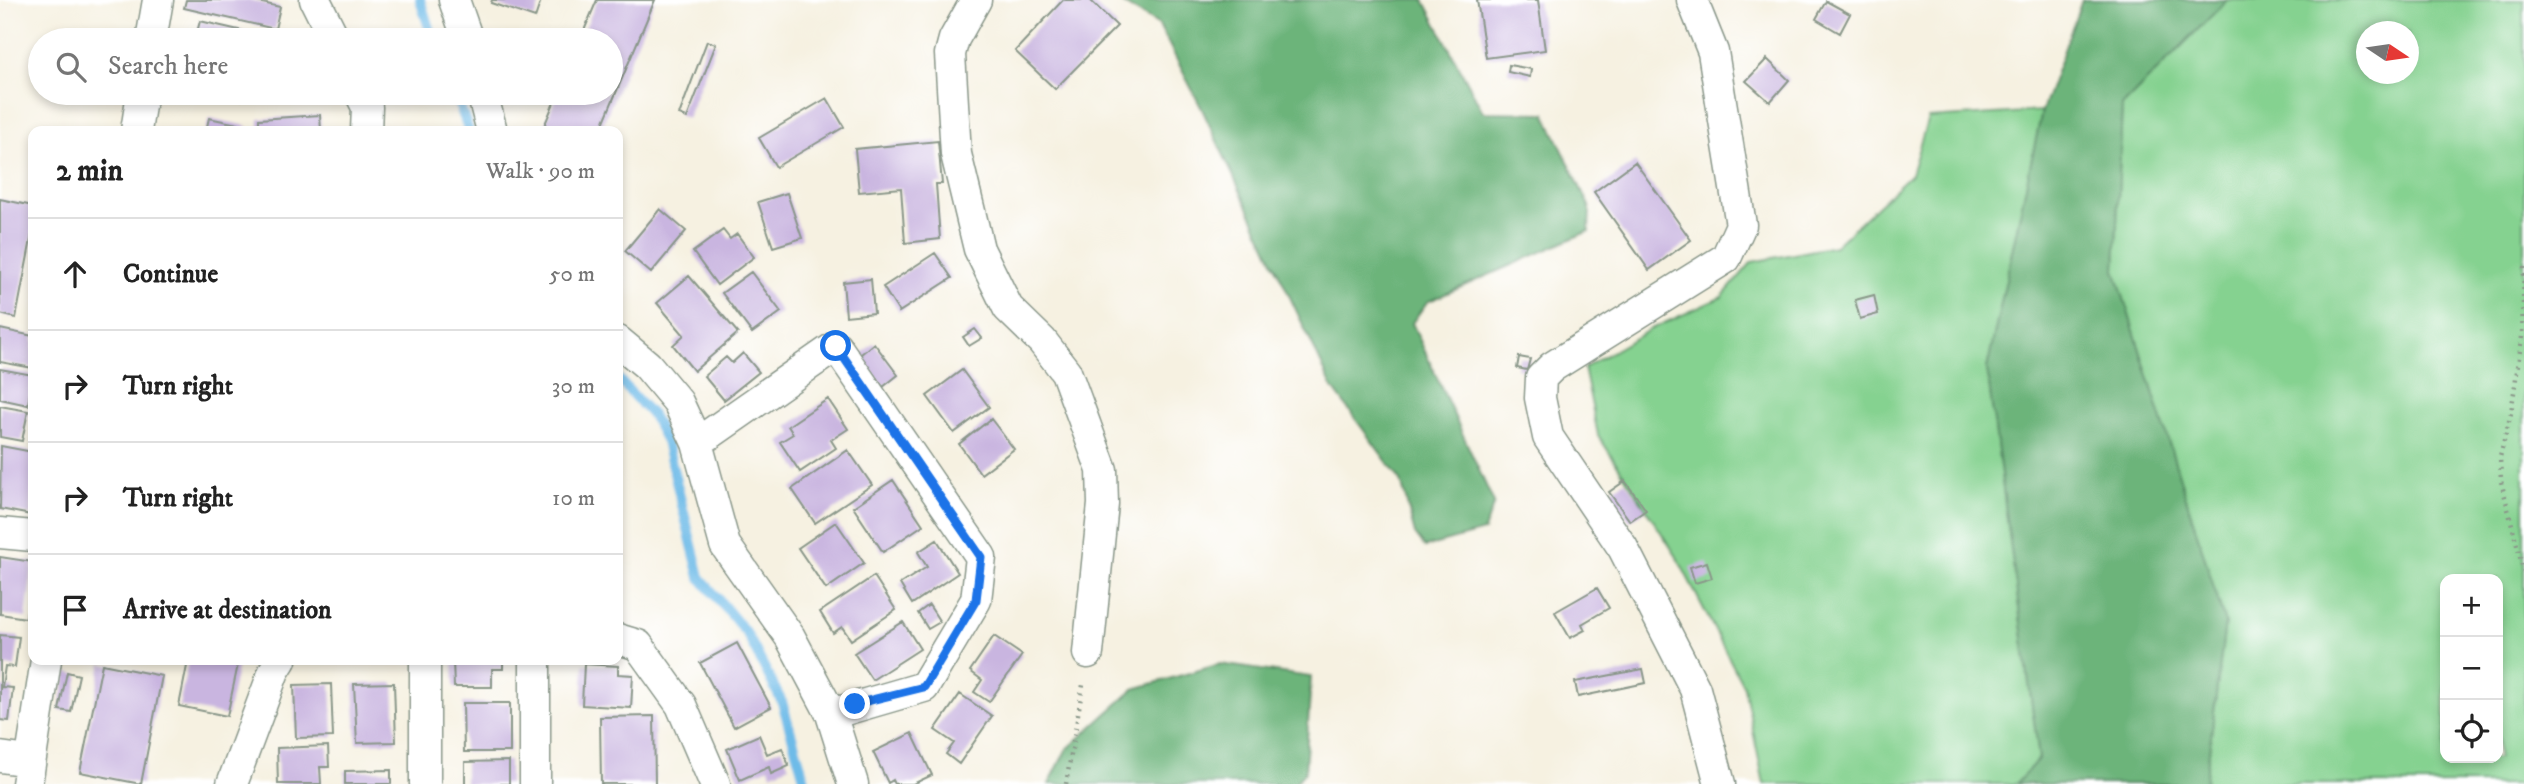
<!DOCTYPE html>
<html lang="en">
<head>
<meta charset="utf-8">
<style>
  :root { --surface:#fff; --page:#f2f2f2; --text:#222; --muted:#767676; --line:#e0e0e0 }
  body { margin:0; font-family:"IM FELL DW Pica",serif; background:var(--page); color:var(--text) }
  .controls { position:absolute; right:21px; bottom:21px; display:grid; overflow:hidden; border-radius:14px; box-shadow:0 4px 10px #0003 }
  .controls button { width:63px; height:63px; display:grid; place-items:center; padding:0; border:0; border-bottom:2px solid var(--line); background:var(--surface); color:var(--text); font:35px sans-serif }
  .compass { position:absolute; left:2356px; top:21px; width:63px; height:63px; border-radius:50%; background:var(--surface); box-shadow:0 4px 10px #0003; rotate:103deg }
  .stop { position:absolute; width:21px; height:21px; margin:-16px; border:5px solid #1a73e8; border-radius:50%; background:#fff }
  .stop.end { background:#1a73e8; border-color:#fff; box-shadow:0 2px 7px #0008 }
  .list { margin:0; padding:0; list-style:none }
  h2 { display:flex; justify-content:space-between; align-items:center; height:91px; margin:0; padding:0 28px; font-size:30px }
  h2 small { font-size:23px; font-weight:400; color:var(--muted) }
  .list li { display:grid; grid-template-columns:46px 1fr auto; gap:21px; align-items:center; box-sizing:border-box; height:112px; padding:0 28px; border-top:2px solid var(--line) }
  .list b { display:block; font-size:26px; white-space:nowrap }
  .list em { font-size:23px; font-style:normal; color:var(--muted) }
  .icon { flex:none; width:38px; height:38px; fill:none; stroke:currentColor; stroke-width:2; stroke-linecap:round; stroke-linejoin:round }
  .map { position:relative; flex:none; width:2524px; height:784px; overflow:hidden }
  .search { position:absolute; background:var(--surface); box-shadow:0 4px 10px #0003; left:28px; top:28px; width:595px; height:77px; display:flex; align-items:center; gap:18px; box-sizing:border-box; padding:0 24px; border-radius:38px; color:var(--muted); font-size:26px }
  .panel { position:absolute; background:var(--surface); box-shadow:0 4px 10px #0003; left:28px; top:126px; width:595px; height:539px; border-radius:14px }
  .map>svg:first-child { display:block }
  .green { fill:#85d290; stroke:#528862; stroke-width:2; fill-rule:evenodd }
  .forest { fill:#6cb47a; stroke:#467857; stroke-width:2 }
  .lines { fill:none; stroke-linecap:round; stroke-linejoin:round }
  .stream { stroke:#6ebbe8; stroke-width:10 }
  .building { fill:#c9b5e0 }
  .street-casing { stroke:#8a978a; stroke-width:33 }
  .path { stroke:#8a978a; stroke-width:4.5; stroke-dasharray:2 5; stroke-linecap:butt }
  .street { stroke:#fff; stroke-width:30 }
  .route { stroke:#1a73e8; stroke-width:9 }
</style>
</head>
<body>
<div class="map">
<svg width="2524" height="784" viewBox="0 0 2524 784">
  <rect width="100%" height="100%" fill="#fff"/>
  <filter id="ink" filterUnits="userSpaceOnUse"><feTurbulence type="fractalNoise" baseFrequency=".0143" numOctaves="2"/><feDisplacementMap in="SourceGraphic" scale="14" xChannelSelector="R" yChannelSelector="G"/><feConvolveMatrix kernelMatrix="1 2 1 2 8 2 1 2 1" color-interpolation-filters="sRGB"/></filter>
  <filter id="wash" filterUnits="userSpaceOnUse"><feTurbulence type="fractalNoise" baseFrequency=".00686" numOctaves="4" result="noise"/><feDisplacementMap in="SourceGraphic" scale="28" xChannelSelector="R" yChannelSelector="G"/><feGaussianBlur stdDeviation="1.57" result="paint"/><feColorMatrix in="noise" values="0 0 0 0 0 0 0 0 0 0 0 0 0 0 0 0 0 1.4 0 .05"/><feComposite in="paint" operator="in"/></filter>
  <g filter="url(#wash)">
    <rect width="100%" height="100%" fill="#f6f1e1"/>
    <path class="green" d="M2227,0H2524V784H2205L2225,623L2115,270L2122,106ZM2366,32H2408V74H2366ZM2445,579H2498V758H2445Z
      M2042,111L1987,369L2039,758L2016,784H1764L1744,687L1677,557L1598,435L1584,368L1651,329L1722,297L1752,262L1835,246L1911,174L1928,118Z"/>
    <path class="forest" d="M1117,0H1424L1483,112L1545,113L1590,208L1589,231L1427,302L1412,323L1494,503L1484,531L1425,547L1415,534L1401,481L1332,387L1202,109L1159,25Z
      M2082,0H2227L2122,106L2115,270L2225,623L2205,784H2016L2039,758L1987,369L2042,111Z
      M1220,664L1311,677L1305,772L1294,784H1049L1066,750L1134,689Z"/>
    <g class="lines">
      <path class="stream" d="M420,0L433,40
        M455,93L469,131
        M618,379L652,415L666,441L700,577L747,634L782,702L806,784"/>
    </g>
    <g id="blocks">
      <path class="building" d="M186,0H249L280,7L275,29L184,8Z
        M492,0H541L535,18L491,3Z
        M597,0H655L600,131H542L558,93H611V40H580Z
        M1063,0H1090L1117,26L1055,89L1015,51Z
        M1477,0H1538L1545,50L1486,58Z
        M1826,1L1850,14L1840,33L1816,19Z
        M200,21L256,34L255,40H195Z
        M707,41L716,44L687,118L679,115Z
        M1767,59L1789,80L1770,102L1746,81Z
        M1509,65L1531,69L1530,77L1508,72Z
        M212,93H243L241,100Z
        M827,98L844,127L776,167L759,138Z
        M320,115L321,131H259V119Z
        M209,118L247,126L246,131H206Z
        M938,141L942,184H936L940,239L905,243L901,188L859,192L855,149Z
        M1635,162L1691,240L1649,270L1594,192Z
        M787,193L802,238L773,247L758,202Z
        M0,199L33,206V229L16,318L0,314Z
        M660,209L686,231L651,273L625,251Z
        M723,230L730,239L737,234L754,257L717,285L693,252Z
        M935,253L952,278L899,312L883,287Z
        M751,272L781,312L752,333L722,293Z
        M689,276L738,333L694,371L673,345L684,335L657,303Z
        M871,279L874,313L846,316L843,282Z
        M1874,295L1878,314L1860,319L1855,300Z
        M0,329L33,336V368L0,362Z
        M975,329L982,338L969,346L963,337Z
        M874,343L898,375L883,387L860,355Z
        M743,353L759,372L724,400L704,376L726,357L732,363Z
        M1519,357L1530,359L1527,370L1517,368Z
        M0,369L33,375L28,405L0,399Z
        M962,370L989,407L954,433L927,396Z
        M828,399L848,429L831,440L836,448L800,472L780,442L793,434L788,426Z
        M0,406L28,411L22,441L0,437Z
        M991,419L1014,449L981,474L959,444Z
        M1,446L33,452L31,515L0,509Z
        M848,450L872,485L815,523L792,489Z
        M893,480L923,525L883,552L853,507Z
        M1625,481L1646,510L1630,521L1609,492Z
        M836,522L864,563L826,589L798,548Z
        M937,540L958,573L912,604L900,584L927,567L918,552Z
        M0,557L33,562L26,618L0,614Z
        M1707,562L1712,578L1695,583L1690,567Z
        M874,576L896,610L851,640L842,627L833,633L820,612Z
        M1597,588L1609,608L1582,624L1585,630L1570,638L1555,612Z
        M929,605L940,622L928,629L918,613Z
        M903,622L920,649L872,680L854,653Z
        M0,635L19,637L15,667L5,666L2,687L13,688L9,721L0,720Z
        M994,636L1022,655L989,702L974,692L982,680L970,671Z
        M737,643L771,707L734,727L700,663Z
        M211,660H239L227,716L179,706L188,661L210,665Z
        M453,660H503V669H492V687H454Z
        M102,664L162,676L141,784L80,772Z
        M584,664L618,666V674L633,675L631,708L582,705Z
        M1643,669L1646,683L1578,697L1575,682Z
        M67,672L79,675L71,712L59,710Z
        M394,683L396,742L357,743L354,684Z
        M331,684L333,737L296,738L294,685Z
        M960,694L992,716L959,764L946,754L954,743L935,730Z
        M463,703H510V752H464Z
        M654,716L655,784H601L600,717Z
        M912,733L932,775L913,784H895L893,780L888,783L873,752Z
        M759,735L767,754L782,748L789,766L771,774L769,767L740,780L727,749Z
        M328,746L329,767H320L321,784H278L277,748Z
        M509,761V784H465V762Z
        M391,770V784H345V771Z"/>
    </g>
  </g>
  <g filter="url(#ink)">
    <use href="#blocks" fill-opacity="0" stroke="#8a978a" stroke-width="2"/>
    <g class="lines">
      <g class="street-casing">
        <path id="street" d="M315,0L335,40
          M454,0L468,40
          M976,0L954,39L950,54L956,154L979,249L1008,308L1042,341L1066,372L1102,470L1103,504L1088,653
          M1692,0L1713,52L1741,225L1726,258L1552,367L1541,378L1540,398L1548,437L1623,548L1695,689L1720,784
          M151,40L158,0
          M360,93L367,107L366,131
          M482,93L492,131
          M136,131L142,93
          M618,341L647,365L678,402L697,443L725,545L790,637L831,714L853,784
          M697,443L836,346L981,557L976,600L924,687L831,714
          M0,533L33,536
          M618,639L638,645L681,705L715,784
          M425,660V784
          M535,660V784
          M0,757L29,761
          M27,784L46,660
          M232,784L274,671L281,660"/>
      </g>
      <path class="path" d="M2524,267L2522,337L2511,413L2500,457L2501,481L2524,573
        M1066,784L1083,685"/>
      <use href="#street" class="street"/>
    </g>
  </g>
  <g class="lines" filter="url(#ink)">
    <path class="route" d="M836,346L981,557L976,600L924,687L855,704"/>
  </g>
</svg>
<div class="controls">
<button>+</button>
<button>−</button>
<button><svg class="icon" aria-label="locate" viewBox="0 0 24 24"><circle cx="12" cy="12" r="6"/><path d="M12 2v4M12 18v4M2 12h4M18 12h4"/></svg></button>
</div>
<svg class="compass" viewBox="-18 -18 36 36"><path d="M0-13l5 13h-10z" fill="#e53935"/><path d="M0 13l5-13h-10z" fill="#767676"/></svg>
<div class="stop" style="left:836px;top:346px"></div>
<div class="stop end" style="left:855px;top:704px"></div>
<div class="search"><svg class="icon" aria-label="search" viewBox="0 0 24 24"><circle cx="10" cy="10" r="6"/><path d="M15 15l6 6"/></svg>Search here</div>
<section class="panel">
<h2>2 min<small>Walk · 90 m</small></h2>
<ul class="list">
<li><svg class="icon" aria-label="ahead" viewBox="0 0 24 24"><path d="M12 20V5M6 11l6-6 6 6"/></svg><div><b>Continue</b></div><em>50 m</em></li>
<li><svg class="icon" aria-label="right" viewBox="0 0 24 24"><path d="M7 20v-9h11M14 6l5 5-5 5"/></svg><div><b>Turn right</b></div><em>30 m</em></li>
<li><svg class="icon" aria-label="right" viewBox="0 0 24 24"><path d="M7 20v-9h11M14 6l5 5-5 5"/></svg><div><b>Turn right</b></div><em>10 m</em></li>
<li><svg class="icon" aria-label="arrive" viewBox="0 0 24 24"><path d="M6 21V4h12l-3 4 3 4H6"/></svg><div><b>Arrive at destination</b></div></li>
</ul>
</section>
</div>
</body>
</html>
